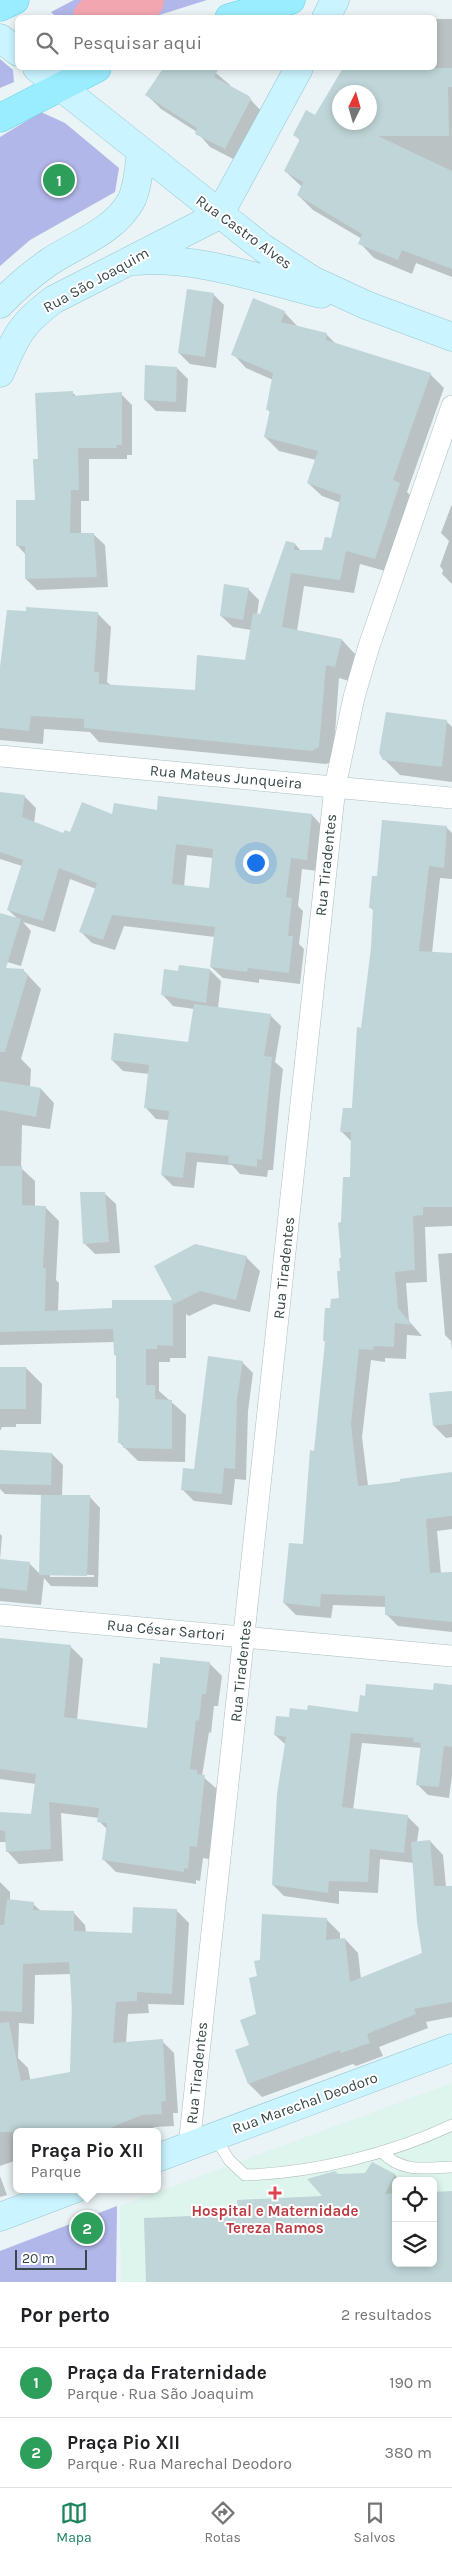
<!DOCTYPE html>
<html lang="pt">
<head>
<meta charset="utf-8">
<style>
  :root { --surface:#fff; --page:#f2f2f2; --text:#202124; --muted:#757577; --line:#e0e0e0; --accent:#1d845e }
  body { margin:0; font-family:Karla,sans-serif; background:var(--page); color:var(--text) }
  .controls { position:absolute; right:15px; bottom:15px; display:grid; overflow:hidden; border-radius:8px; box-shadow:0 2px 8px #0003 }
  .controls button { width:45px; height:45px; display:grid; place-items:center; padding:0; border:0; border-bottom:1px solid var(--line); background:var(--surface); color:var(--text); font:25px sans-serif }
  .compass { position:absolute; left:332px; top:85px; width:45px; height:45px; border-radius:50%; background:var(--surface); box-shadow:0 2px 8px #0003; rotate:5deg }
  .scale { position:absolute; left:15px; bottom:12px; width:72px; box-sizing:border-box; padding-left:5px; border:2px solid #384849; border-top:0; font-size:14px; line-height:18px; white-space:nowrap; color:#384849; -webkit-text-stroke:4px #fff; paint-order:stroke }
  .you { position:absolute; left:255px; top:862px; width:18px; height:18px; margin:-12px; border:4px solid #fff; border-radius:50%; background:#1a73e8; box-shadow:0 0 0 8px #1a73e833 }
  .badge { display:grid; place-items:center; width:32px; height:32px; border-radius:50%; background:var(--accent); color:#fff; font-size:16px; font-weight:700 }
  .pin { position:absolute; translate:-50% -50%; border:2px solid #fff; box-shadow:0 1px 5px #0006 }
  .popup { position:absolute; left:13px; top:2128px; width:148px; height:65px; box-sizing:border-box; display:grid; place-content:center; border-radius:8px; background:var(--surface); filter:drop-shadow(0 1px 4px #0005); font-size:16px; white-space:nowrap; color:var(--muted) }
  .popup b { font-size:19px; color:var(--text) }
  .popup::after { content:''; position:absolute; left:50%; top:100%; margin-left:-10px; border:10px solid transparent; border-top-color:var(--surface) }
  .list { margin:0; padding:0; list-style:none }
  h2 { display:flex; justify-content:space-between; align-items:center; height:65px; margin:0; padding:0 20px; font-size:21px }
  h2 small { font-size:16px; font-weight:400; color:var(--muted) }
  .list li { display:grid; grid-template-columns:32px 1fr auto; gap:15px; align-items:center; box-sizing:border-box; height:70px; padding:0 20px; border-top:1px solid var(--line) }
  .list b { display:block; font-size:19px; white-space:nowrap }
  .list p { margin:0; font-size:16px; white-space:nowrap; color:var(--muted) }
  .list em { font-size:16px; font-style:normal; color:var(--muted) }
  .icon { flex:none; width:28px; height:28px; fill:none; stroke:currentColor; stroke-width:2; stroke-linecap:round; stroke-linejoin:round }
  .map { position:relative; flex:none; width:452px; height:2282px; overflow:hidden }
  .search { position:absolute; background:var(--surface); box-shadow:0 2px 8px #0003; left:15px; right:15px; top:15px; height:55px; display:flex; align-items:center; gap:12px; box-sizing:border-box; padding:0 18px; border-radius:8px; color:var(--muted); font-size:19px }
  .sheet { height:205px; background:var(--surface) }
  nav { display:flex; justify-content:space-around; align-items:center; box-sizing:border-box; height:70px; border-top:1px solid var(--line); background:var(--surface); font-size:14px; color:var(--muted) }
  nav a { display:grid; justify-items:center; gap:2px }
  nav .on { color:var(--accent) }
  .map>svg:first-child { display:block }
  .medical { fill:#ddf5ec; fill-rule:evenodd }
  .green { fill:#b2b7e9 }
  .shadow { fill:#0003; fill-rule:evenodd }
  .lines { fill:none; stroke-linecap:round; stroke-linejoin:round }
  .river { stroke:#f2a6b0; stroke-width:44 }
  .building { fill:#bfd5d7; fill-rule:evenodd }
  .lane-casing { stroke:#acbec1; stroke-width:12 }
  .street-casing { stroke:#acbec1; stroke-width:22 }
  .secondary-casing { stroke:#96c7d2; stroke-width:29 }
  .primary-casing { stroke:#67d2e6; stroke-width:29 }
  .lane { stroke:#fff; stroke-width:11 }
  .street { stroke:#fff; stroke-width:21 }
  .secondary { stroke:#caf4ff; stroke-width:28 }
  .primary { stroke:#99edff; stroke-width:28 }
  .health-dot { fill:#e0444e; stroke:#fff; stroke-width:2 }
  .labels { text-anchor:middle; stroke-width:4; stroke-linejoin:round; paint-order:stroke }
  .street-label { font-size:15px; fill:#384849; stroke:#fff }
  .health-label { font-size:15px; font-weight:bold; fill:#be3a42; stroke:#fff }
</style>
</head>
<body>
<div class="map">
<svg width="452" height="2282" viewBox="0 0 452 2282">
  <rect width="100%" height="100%" fill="#eaf3f5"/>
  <path class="medical" d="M452,2083V2282H121L120,2206ZM396,2181H433V2263H396Z"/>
  <path class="green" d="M74,0H207L153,17L57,18L51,12Z
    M0,59L13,70L14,82L0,88Z
    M41,112L65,123L119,168L115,192L30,240L0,266V137Z
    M117,2206L116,2282H0V2251Z"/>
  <path class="shadow" d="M434,19H452V277L416,263L412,274L374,258L360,243L362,239L313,210L298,195L302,187L285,171L301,141L294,135L316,117L344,68H396L414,77L413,68H434ZM340,92H370V122H340Z
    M170,68H210L230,85L229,88L251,100L264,114L239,162L210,147L197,132L161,109L147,95L163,71Z
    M213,294L224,305L216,368L190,364L179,353Z
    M284,312L298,327L327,335L337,345L430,374L444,388L407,492L413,498L389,572L360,564L354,593L304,586L297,631L342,640L355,654L349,681L339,678L333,761L326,764L99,742L90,732L44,729L43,744L0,740V671L97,613L111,627L107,682L112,686L197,691L246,661L251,630L233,627L221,616L248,589L259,600L257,615L261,616L295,544L301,551L323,552L332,540L341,503L322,496L308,483L316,460L279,451L265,437L271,413L267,409L273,380L246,368L233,354Z
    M177,368L188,379L186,412L156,411L145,400Z
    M72,392L77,397L121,394L132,405V455H127V459H89V501H81V534H93L105,545L108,587L37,590L26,579V555L17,545L37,501L40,460Z
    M452,504V584L442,574L443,570L440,566L449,541L441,533Z
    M446,721L452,727V782L400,775L384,759Z
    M0,793L24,796L36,808L34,823L64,835L113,815L158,812L312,815L323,827L318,871L302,869L298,906L303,911L299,944L304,949L300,984L259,979V983L223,978L211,967L215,937L124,926L115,950L92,943L80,931L96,889L70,879L55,932L23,922L31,931L21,966L0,960V914L18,919L8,910L22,866L0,859ZM187,855L213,858L210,889L184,887Z
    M446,827L452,833V879L440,878L432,953L452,954V1226L425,1227L427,1282L406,1283L409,1321L422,1336L407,1335L406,1359L385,1358V1362L371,1360L362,1437L368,1486L452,1474V1529L437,1531L441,1574H452V1632L398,1626L386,1614V1607L333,1605L331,1618L296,1615L284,1603L305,1546L332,1310L340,1300L342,1223L351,1178L352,1142L341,1131L353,1110L372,948L374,911L370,907L379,878Z
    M180,966L210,970L221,981L218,1008L270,1015L281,1026L275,1062L283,1069L280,1095L273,1170H268L267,1177L240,1174L232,1165L197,1162L194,1188L173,1186L162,1175L169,1120L156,1119L146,1108L149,1074L123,1071L112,1060L189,1043L194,1009L173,1006L162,994L179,972Z
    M0,969L23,970L41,989L21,1059L31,1069L30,1087L41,1089L54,1103L50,1129L22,1125L21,1168L35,1181V1207L46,1208L59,1221L56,1280L59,1283L58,1311L113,1309L174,1301L246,1257L260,1271L250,1312L214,1304L189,1316L186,1314V1358H170V1362H159V1391L186,1415L185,1462L138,1461L119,1442L120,1401L117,1397V1357L115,1355L114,1342L0,1345Z
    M104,1193L116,1204L120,1253L95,1254L84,1243Z
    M452,1253V1351L451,1341L445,1335L438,1254Z
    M242,1362L253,1373L248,1411L246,1480L235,1479L232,1505L194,1501L183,1490L195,1470Z
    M26,1368L42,1384L41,1424H16V1427H2L0,1431V1369Z
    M452,1392V1437L446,1438L434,1426Z
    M0,1451L52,1454L63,1465L62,1496H89L100,1508L98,1587L51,1586L44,1578L41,1605L0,1601V1495V1534L2,1536L0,1560L29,1563L40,1574L42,1495L5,1494L0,1489ZM50,1574L94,1575V1577H50Z
    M0,1639L70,1646L83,1659L77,1720L148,1730L209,1663L222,1676L218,1706H214L211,1733L209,1732L202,1776L217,1789L209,1859L203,1858L200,1881L196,1880V1884L116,1872L103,1859L108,1830L99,1821V1818L61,1813L63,1861L19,1864L7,1851V1842H0V1814L32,1815L36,1784L0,1779Z
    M452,1686V1776L449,1798L428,1795L417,1784L422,1748L362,1743L353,1810L408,1817L419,1828L417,1842L430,1841L443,1855L446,1887H452V2017L426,2022L428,2028L379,2047L383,2056L356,2066L353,2064L262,2097L249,2084L236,2051L250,2046L258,2015L261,1961L326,1919L340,1933V1940L345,1939L358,1953L361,1979L423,1954L414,1863L380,1859L378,1893L339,1891V1904L284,1896L273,1885L286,1745L275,1735L290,1719L359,1714Z
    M0,1882L10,1892V1900L33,1904L42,1912H73L85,1925L86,1933L133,1934L176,1910L189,1923L184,2005L148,2004L149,2013L128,2014L126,2043L162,2041L174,2053L178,2113H173L174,2126L155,2127L143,2132H17V2160L0,2166V2112L74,2090L71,1974L35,1975L34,2024L19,2023L18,2058L28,2068L34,2098H0Z
    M373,2164L395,2175L400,2181H396V2263H433L452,2192V2282H148L239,2216L324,2197L337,2176L366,2174Z
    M0,2176L7,2195L0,2197Z"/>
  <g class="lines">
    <path class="river" d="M95,18L142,0"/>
  </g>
  <path class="building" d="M167,68H219L214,77L249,96L251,99L225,149L195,134L197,128L145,95L162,70Z
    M343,68H452V87H448L449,136H378L452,171V269L402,250L398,260L358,244L362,234L297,195L303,182L284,171L300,139L293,135L306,110L315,115ZM340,92H370V122H340Z
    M187,289L214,293L205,357L178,353Z
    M253,298L285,311L281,322L327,333L326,340L431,373L393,480L400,483L375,559L346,551L340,580L291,573L282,627L342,639L335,667L326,665L319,747L312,751L122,732L84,728V719L31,716L29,731L0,728V667L7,610L26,611V607L98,612L94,672H99V684L195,690L197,655L245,660L253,613L260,614L286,541L295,543L294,550H322L325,537L331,538L341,495L307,483L318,451L264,437L270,410H266L273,373L231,355Z
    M145,365L177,367L176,402L144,400Z
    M73,391V396L122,392V445H116L117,448H78L79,490H71L70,533H94L97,577L25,579V546H16V500H35L33,459H38L35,393Z
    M224,584L249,588L243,620L220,616Z
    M386,712L447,720L442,767L383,760L379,753Z
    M0,792L25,795L22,817L63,833L65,830L70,832L82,802L112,814L114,803L157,810L158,796L312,814L307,860L291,858L286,897L292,898L288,936H293L289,973L248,968L247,972L210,967L215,927L112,915L103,940L79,932L97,883L59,868L43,921L7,910L23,860L0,852ZM176,844L213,849L209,888L172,884Z
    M382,820L447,826L444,868L429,866L419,951L452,953V1207H423V1215L413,1216L415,1270L395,1272L398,1308L412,1325L395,1323L394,1347L374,1346L373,1350L359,1349L351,1424L358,1486L400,1482V1479L452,1472V1516L426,1519L430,1573L452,1572V1622L385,1615V1596L321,1594L320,1607L283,1603L289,1543L303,1544L310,1450L314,1451L325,1342L323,1340L325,1308H330L331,1299L339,1298L337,1271H340L339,1258H341L338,1223L341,1222L343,1177H350L351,1132H340L343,1108H352L357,1027L361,1028L371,948L373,908H369L372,876H377Z
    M0,913L21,919L6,968L24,969V973L28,974L5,1052H0Z
    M179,965L210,969L206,1003L161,995L164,969L178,971Z
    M194,1004L271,1014L264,1056L272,1057L262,1160L257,1159V1167L228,1163L229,1156L186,1152L183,1178L161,1175L169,1111L144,1108L149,1065L111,1060L114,1033L188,1042Z
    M0,1081L41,1088L36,1117L0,1110Z
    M0,1166H22V1205L46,1206L43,1268H46L45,1311L112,1308V1300H172L154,1266L195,1244L247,1256L236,1300L200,1291L174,1304L173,1302V1346L157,1345V1349H146V1385H155V1399L172,1400V1449L123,1448V1443H118L119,1398H116V1355H114L113,1329L0,1332Z
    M80,1192H105L109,1242L83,1244Z
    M208,1356L243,1361L237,1399L235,1469L224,1468L222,1494L181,1490L183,1468L194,1469Z
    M0,1367H26V1409H0Z
    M452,1391V1424L433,1426L429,1393Z
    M0,1450L52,1453L51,1485L0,1484Z
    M41,1495H90L87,1576L39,1575Z
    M0,1559L30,1562L27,1591L0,1588Z
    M0,1638L71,1645L64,1717L147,1728L153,1663L160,1664V1657L210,1662L206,1694H202L199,1721L196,1720L190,1769L197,1770V1774L205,1775L197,1847L190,1846L188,1869L184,1868V1872L102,1860L107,1823L97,1822L99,1808L49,1802L51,1849L6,1852L5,1831L0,1830V1812L31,1814L36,1774L0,1769Z
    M434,1683L452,1685V1747L444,1746L439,1787L416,1785L421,1743L413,1742L414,1738L351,1733L342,1807L408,1815L404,1853L370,1849L368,1882L329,1881L328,1893L272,1885L277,1794L286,1737L274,1735L276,1716L289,1717L290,1708L307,1710L308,1705L358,1712L360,1695L365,1696L366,1684L433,1690Z
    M430,1840L434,1886H452V2002L414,2009L416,2014L367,2034L370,2043L341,2053L340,2050L248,2084L235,2050L249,2045L240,2020L256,2014L249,1978L257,1976L254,1961L260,1960L262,1914L327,1918L326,1940L345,1938L350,1982L422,1953L417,1922L411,1842Z
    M7,1899L34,1902L33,1910L74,1911V1931L132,1933L133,1907L177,1909L172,1994L137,1992V2001L116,2002L113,2043L163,2039L166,2101L161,2102L162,2114L142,2115L100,2132H0V2023L9,2022L21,2081L70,2072L72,2004L69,1962L23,1964L22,2012L0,2011V1925H4Z
    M372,2162L395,2174L385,2194L396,2193V2263H433V2192L452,2191V2282H146L144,2218L238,2214L237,2200L322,2196L307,2179L335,2171L338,2174L365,2173Z"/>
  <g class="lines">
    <g class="lane-casing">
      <path id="lane" d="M215,2137L229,2160L245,2175C313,2173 391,2154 452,2125
        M382,2152C402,2173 425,2168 452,2167"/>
    </g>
    <g class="street-casing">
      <path id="street" d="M0,756L452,798
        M0,1615L452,1656
        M189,2146L335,787L354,697L369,646L452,406"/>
    </g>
    <g class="secondary-casing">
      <path id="secondary" d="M326,18L335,0
        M0,38L18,52
        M37,68L263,248L312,280L366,305L452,337
        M219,215L299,68
        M135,261C198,256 260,279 321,294
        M0,304C15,288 31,275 49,262C78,243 113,232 131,201C138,187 139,167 141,152
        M0,373C16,336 20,325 53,300L219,215
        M157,2158L452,2048
        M0,2217L74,2189"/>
    </g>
    <g class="primary-casing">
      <path id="primary" d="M0,7L15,0
        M229,18L291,0
        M0,118L97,68"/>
    </g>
    <use href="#lane" class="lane"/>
    <use href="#street" class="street"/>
    <use href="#secondary" class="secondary"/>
    <use href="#primary" class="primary"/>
  </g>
  <path class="health-dot" d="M272.5 2185.5h5v5h5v5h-5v5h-5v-5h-5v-5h5z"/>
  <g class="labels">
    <g class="street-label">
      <text transform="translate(244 232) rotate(36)" y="5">Rua Castro Alves</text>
      <text transform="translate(96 280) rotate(-29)" y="5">Rua São Joaquim</text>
      <text transform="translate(226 777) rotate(5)" y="5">Rua Mateus Junqueira</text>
      <text transform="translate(326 865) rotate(-84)" y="5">Rua Tiradentes</text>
      <text transform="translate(284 1268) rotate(-84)" y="5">Rua Tiradentes</text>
      <text transform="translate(166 1630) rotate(5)" y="5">Rua César Sartori</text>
      <text transform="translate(241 1671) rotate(-84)" y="5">Rua Tiradentes</text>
      <text transform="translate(197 2073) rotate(-84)" y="5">Rua Tiradentes</text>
      <text transform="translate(305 2103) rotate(-20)" y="5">Rua Marechal Deodoro</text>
    </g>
    <g class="health-label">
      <text x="275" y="2216">Hospital e Maternidade<tspan x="275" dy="17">Tereza Ramos</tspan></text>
    </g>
  </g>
</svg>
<div class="controls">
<button><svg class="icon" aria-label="locate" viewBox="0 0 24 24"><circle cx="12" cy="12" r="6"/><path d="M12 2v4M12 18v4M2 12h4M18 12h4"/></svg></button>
<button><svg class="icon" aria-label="layers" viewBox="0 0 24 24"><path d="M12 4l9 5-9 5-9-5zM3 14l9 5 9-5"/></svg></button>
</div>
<svg class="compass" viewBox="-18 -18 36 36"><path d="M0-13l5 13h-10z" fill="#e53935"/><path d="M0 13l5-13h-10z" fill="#757577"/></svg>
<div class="scale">20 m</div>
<div class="you"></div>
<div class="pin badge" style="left:59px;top:180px;background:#2e9e5b">1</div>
<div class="pin badge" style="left:87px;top:2228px;background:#2e9e5b">2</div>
<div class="popup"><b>Praça Pio XII</b>Parque</div>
<div class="search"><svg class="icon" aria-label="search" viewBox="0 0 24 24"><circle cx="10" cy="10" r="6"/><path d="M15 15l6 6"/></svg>Pesquisar aqui</div>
</div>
<section class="sheet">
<h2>Por perto<small>2 resultados</small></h2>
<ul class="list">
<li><span class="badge" style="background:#2e9e5b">1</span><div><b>Praça da Fraternidade</b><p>Parque · Rua São Joaquim</p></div><em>190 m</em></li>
<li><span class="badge" style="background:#2e9e5b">2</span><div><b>Praça Pio XII</b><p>Parque · Rua Marechal Deodoro</p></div><em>380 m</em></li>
</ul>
</section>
<nav>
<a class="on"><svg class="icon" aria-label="map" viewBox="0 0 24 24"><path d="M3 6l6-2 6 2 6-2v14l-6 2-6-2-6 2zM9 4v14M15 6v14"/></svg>Mapa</a>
<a><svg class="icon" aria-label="directions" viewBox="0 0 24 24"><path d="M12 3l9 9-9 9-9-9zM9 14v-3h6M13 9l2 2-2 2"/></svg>Rotas</a>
<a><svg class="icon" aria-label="saved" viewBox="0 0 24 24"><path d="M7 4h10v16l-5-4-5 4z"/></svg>Salvos</a>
</nav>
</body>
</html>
